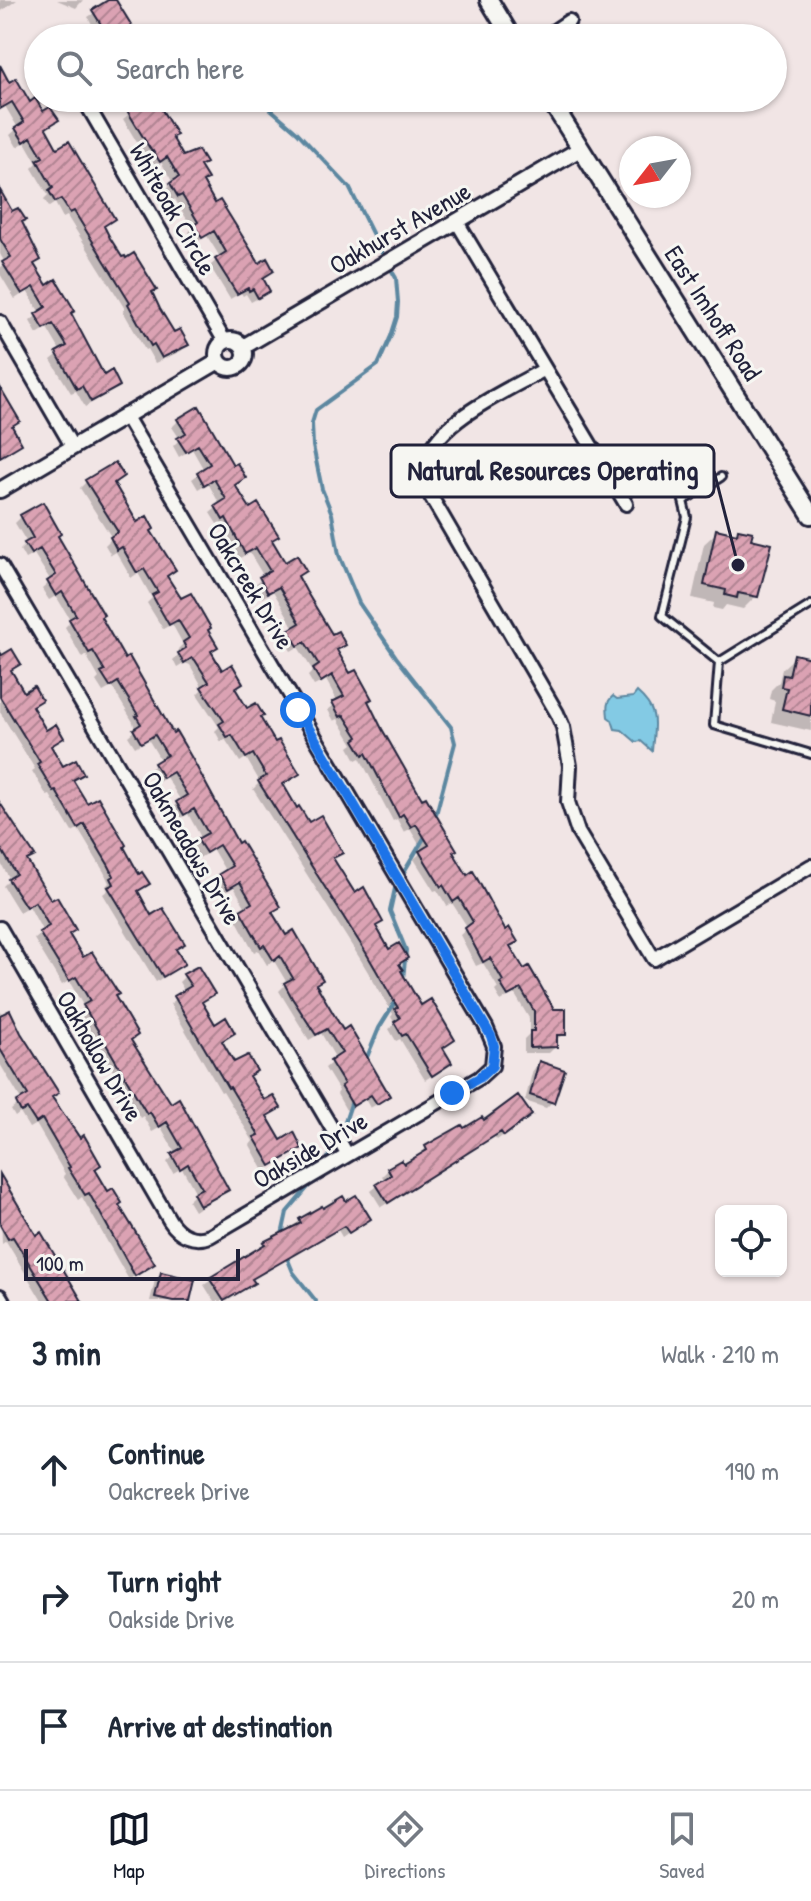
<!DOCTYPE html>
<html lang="en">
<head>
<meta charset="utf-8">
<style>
  :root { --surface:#fff; --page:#f2f2f3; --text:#1f2937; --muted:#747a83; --line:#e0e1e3; --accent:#111827 }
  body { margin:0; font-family:"Patrick Hand",sans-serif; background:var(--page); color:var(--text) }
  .controls { position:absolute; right:24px; bottom:24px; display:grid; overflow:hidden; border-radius:12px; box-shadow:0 2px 6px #0004 }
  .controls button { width:72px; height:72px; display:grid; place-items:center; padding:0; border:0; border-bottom:2px solid var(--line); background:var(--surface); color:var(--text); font:40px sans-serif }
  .compass { position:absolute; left:619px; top:136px; width:72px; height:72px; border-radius:50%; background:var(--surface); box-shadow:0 2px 6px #0004; rotate:239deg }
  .scale { position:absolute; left:24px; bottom:20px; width:216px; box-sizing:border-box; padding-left:8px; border:4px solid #22223b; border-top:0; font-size:22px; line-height:28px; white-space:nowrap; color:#22223b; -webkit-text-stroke:6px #f6f6f2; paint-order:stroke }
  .stop { position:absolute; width:24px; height:24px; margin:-18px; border:6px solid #1a73e8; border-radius:50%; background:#fff }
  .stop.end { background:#1a73e8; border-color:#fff; box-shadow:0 2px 8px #0008 }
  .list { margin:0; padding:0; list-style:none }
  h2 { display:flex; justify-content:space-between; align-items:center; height:104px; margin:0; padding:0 32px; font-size:34px }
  h2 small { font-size:26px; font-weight:400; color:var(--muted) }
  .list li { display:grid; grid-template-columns:52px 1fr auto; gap:24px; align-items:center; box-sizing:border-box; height:128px; padding:0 32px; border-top:2px solid var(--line) }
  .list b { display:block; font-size:30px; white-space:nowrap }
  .list p { margin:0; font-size:26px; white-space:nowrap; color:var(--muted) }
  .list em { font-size:26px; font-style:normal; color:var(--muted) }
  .icon { flex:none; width:44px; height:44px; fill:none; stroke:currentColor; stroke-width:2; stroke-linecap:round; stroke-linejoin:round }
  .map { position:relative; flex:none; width:811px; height:1301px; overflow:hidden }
  .search { position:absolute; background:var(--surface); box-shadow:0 2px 6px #0004; left:24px; right:24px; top:24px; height:88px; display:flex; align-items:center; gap:20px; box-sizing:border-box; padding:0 28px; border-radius:44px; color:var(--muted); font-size:30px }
  .sheet { height:488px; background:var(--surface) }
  nav { display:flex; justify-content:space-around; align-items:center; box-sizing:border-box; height:112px; border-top:2px solid var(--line); background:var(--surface); font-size:22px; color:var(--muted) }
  nav a { display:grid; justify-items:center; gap:4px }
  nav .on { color:var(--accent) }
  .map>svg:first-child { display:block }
  .water { fill:#83cae4; stroke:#5c87a0; stroke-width:2 }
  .shadow { fill:#0003 }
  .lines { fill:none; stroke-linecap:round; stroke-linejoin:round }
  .stream { stroke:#5c87a0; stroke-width:4 }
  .building { fill:url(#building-hatch); stroke:#22223b; stroke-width:2 }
  .service-casing { stroke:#22223b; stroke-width:12 }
  .minor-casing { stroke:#22223b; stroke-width:18 }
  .tertiary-casing { stroke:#22223b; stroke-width:20 }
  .secondary-casing { stroke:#22223b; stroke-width:22 }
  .service { stroke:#f6f6f2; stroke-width:6 }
  .minor { stroke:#f6f6f2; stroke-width:12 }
  .tertiary { stroke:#f6f6f2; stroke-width:14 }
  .secondary { stroke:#f6f6f2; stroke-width:16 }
  .route { stroke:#1a73e8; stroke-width:10 }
  .labels { text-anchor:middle; stroke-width:6; stroke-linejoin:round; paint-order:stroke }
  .street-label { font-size:26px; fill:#22223b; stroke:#f6f6f2 }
  .leader { fill:none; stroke:#22223b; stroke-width:3 }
  .callout-dot { fill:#22223b; stroke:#f6f6f2; stroke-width:3 }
  .callout { fill:#f6f6f2; stroke:#22223b; stroke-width:3 }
  .callout-label { font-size:28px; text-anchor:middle; font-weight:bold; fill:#22223b }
</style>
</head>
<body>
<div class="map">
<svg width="811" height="1301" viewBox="0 0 811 1301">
  <defs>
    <pattern id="building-hatch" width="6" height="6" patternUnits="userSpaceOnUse" patternTransform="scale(2)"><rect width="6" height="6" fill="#dba2b3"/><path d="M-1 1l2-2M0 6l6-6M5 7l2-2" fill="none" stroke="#b18493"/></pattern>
  </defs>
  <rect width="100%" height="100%" fill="#f1e5e5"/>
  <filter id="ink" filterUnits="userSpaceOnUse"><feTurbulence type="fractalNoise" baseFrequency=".0125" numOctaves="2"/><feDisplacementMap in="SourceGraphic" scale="16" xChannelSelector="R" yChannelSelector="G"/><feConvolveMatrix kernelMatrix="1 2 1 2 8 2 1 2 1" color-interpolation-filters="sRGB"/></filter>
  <g filter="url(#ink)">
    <path class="water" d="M637,692C660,712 654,724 652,751L641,741L636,742L622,730L615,729L612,720L608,717C607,708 606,702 613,696L617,699L633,697Z"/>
    <path class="shadow" d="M0,0H17L0,12Z
      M57,0H83L76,8Z
      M114,0L129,26L118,34L120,38H95L97,33L88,17Z
      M0,72L29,104L56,120L44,130L122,260L155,289L150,294L174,335L187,345L181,351L155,363L147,349L145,350L123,311L125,309L67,216L63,218L55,203L49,207L44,199L48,195L32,168L37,163L25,142L17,147L10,135L18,128L5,106L0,109Z
      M124,98H159L160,111L170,138L182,158L199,167L201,184L258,266L271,271L261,279L268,290L262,296L251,302L246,294L243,296L241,293L230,299L210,266L220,257L207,236L195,243L189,232L192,228L175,199L171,202L165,190L173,183L161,162L153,166L147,155L145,156L123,119L132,112Z
      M0,194L20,223L33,265L46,288L69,314L104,377L118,386L85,407L76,391L71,393L51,360L61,352L47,328L37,334L30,321L40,313L27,291L15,299L0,274V268L5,263L0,254Z
      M178,421L243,478L234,486L249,511L277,535L270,542L284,565L304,571L297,578L331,637L344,645L336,652L451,853L504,932L516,941L509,948L564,1034L555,1040V1047L549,1053H524V1039L529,1034V1018L514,993L501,1001L495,991L498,988L483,963L476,966L460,935L468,928L452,903L447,906L437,890L434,891L414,859L423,851L410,829L404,832L397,819L393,821L360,758L356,760L349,747L353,744L338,719L334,721L328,710L338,702L326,680L314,686L308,676L313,671L298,647L291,651L284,638L294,629L287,615L273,591L262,598L254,585L264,577L249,552L239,559L220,522L217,524L210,513L220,505L208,483L198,489L192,479L204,470L192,449L179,457L173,446L180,439L172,427Z
      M122,476L113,484L137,524L149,531L174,570L166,577L180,601L206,630L209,652L222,673L241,682L234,689L247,711L258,718L275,745L297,774L282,786L308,824L341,852L332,860L354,896L381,921L374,928L388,951L405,958L397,965L420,1007L453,1040L441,1049L444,1068L425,1080L400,1039L396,1041L389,1029L395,1024L391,1017L393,1014L359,957L253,789L260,782L246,758L240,762L225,739L221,742L215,731L219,727L197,694L203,688L190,665L185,663L177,668L173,660L180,653L178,649L183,644L172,624L163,629L147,603L152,598L138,573L131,578L116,552L111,555L105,545L112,538L80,488L86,482Z
      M21,517L56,536L99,618L237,845L279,906L271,914L342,1032L387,1096L381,1102L370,1108L365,1099L346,1110L337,1094L339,1091L325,1068L336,1059L321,1033L309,1040L279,991L287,983L274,961L267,965L258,950L254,952L235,917L246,908L234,887L221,894L214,882L226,872L213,850L199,858L192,847L202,839L188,814L178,819L172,809L181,801L166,777L157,783L149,770L161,761L148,739L135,747L128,736L135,730L133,722L112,687L103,692L96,681L99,678L86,655L82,658L65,627L71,621L56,596L49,600L42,589L51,581L34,554L25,559L20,550L27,543L15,523Z
      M739,531L756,596L743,609L726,605L722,610L713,608L714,603L692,598L704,544L717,532L734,536Z
      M795,657L811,660V731L771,722L775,701L769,699L771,690L779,682L782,669Z
      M0,658L18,664L9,672L23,695L40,700L31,708L45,733L62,738L50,748L62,769L82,773L72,782L86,806L122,847L139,876L147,884L136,893L151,917L182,943L174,951L182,964L156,982L103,894L108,890L106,886L109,883L104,872L78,829L72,832L50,795L47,796L32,771L35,769L0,712Z
      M0,806L32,855L26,862L51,903L74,930L68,935L82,960L113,997L130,1041L226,1189L194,1211L188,1201L196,1193L182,1168L173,1173L167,1162L176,1154L161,1127L152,1132L143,1116L140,1118L79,1012L84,1007L69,981L62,985L34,939L43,932L29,906L19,912L3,886L10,879L0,862Z
      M185,976L212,994L200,1003L214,1027L233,1032L220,1042L234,1065L255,1071L248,1078L263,1103L278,1108L266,1118L280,1143L300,1148L264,1171L250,1145L253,1141L223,1091L221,1092L170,1004L185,992L179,982Z
      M0,1011L19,1034L57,1093L51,1099L153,1263L129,1280L82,1197L78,1200L63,1176L65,1174L36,1124L29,1128L20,1113L15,1117L11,1110L22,1101L0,1064Z
      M539,1063L552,1102L546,1108L525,1101L533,1069Z
      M524,1120L497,1140L494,1136L381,1207L371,1191L385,1180L382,1176L388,1170L403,1167L422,1156L420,1154L426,1148Z
      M0,1178L35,1237L80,1301H42L6,1241L2,1244Z
      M368,1219L342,1237L338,1230L251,1280L252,1283L246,1289L227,1301H214L204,1285L300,1221Z
      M161,1274L188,1301H150L155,1280Z"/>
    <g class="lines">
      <path class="stream" d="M266,105L297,132L349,187L385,259
        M389,266L396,278L398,302L397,317L391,336L378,365L316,410L312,423L313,446L322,489L332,514L339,555L359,603L396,657L451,727L455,743L435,818
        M401,877L427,833
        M396,884L390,911L406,950L403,979
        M365,1062L379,1028L397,999
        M324,1165L341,1134L352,1101
        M282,1235L287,1212L315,1179
        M286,1255L293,1272L316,1301"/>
    </g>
    <path class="building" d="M108,0H116L132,26L111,38H105L99,28L102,26L92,10Z
      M0,65L9,82L16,78L30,102L35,98L43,111L50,107L59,120L46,128L57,148L69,141L115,219L104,226L110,238L122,257L125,256L126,258L134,253L157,290L152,292L160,309L174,332L180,329L189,345L162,358L154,344L151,346L128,304L130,302L74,211L70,213L61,199L55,202L49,191L53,188L37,160L43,157L31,137L24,142L15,128L24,122L12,102L0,109Z
      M133,98H161L167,107L162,110L177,135L172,137L183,156L198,150L206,163L200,166L208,179L203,182L215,203L220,200L259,263L267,258L274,271L263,278L270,291L258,298L253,289L249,291L248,288L237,294L215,259L226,252L214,231L202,238L194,225L198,222L182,195L178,197L170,183L179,177L167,157L160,162L153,151L152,152L128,112L138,106Z
      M0,190L12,211L18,208L26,220L22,222L41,260L34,264L47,285L56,279L75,311L71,313L104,375L112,370L120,386L91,402L82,386L77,389L56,352L67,346L53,324L44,329L35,314L46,307L34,287L22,294L2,262L11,257L0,239Z
      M0,387L20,421L12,426L22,444L0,457Z
      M199,406L233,465L237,463L246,478L235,485L250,508L258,503L279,536L272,540L285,562L297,555L306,571L298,576L306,591L332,634L338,631L346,645L337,650L350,673L356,670L372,699L368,701L382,729L422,799L426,797L435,813L457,850L453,852L467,875L473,871L505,930L509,927L518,942L510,946L524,969L529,966L554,1009H566V1035H557V1047L530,1048V1031H534V1011L521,989L508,996L500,983L503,981L490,958L483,962L465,928L473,922L459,898L453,902L443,885L441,887L419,851L429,845L416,824L411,827L403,814L399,817L366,753L363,755L354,740L358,737L344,715L340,717L332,702L344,696L332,675L321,682L313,669L319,665L305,642L298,646L288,630L300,623L292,609L279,587L268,593L259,577L270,571L256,548L245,554L226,518L223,520L215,506L226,499L214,479L204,485L197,472L210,464L198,445L186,452L177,438L186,433L177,419Z
      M115,462L124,476L114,483L137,522L147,516L154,529L151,531L176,570L167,576L181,598L191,593L211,628L208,630L218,647L211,651L222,670L232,664L243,683L235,688L247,708L256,703L264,716L260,717L275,742L279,740L300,774L283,784L297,808L299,806L309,822L321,815L343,853L333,858L355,893L364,887L383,922L376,926L389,949L399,943L408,958L399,964L403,970L401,971L421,1005L431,999L455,1040L443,1048L452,1063L432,1076L406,1034L402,1036L394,1022L400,1018L395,1009L398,1008L365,951L258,781L266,776L253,754L246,758L232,735L227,737L219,724L224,721L201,687L209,682L195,660L192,658L184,663L178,653L186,648L183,642L189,638L178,620L169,625L152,595L158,592L144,569L137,573L122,547L117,550L110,537L118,532L85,480Z
      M43,502L61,534L58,536L104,615L101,617L125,659L129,656L173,733L176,731L193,760L238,843L241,841L281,907L272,912L286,935L294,930L323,980L316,984L343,1030L349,1026L390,1096L377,1104L371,1095L353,1106L341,1086L344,1084L330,1061L342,1053L327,1029L316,1035L292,998L284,983L293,978L280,956L274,961L264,945L261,947L240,910L252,903L240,882L228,889L219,874L232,866L219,845L206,853L197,839L208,833L194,809L184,815L176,802L187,795L173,772L163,778L154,763L167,755L155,735L141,743L133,729L141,724L136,716L138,715L118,682L110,687L101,673L105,671L93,651L89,653L69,619L76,615L62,592L56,596L47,581L56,575L40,549L31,554L24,543L33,538L20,515Z
      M716,529L737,534L738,529L753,532L751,539L772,544L758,597L738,593L737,598L725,595L726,590L704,585Z
      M12,649L21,664L11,670L24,692L34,686L42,700L32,706L46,730L56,724L64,738L51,746L63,766L76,759L84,774L73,780L87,803L98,797L126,845L124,847L139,874L142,872L150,884L138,891L151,915L163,908L185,944L176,949L185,964L163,977L108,887L114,884L111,878L114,876L109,866L84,824L78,828L56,791L54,792L37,764L40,762L0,697V652L2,655Z
      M794,654L811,658V716L782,709L787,688L781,687L783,675L789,676Z
      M0,803L35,856L27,860L51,900L57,897L76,930L69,934L83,957L92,952L119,994L115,996L138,1035L131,1040L171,1103L179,1098L229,1190L200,1206L193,1193L202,1188L188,1164L180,1169L171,1154L182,1148L167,1122L159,1127L150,1112L147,1114L83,1005L90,1001L76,977L69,981L39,932L49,926L35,902L26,907L8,879L16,874L0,847Z
      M198,966L215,994L202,1002L215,1024L226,1017L235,1033L222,1041L234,1062L248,1055L257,1071L249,1076L264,1100L273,1095L281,1108L267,1116L281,1140L294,1132L302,1148L271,1166L254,1137L259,1135L230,1087L228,1088L174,996L191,986L183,974Z
      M10,1010L21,1033L59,1093L52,1097L80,1138L84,1135L101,1165L95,1169L108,1191L113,1188L122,1203L119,1205L155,1264L135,1276L89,1193L85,1195L68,1168L70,1167L42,1119L36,1123L27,1109L21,1112L16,1102L28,1095L0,1049V1015Z
      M539,1061L565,1070L554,1103L530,1095Z
      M518,1095L532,1115L504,1136L501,1132L388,1203L376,1184L391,1175L387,1168L401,1160L404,1164L427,1150L425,1146L462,1125L464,1128L482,1117L484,1120Z
      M0,1174L36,1235L41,1232L82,1301H52L13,1237L8,1239L0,1225Z
      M356,1195L371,1219L349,1233L344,1226L252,1279L255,1283L224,1301L209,1278L265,1244L263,1242L301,1223L299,1219L322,1206L323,1208L343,1196L346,1201Z
      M161,1272L195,1280L190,1301H173L155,1297Z"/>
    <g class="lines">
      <g class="service-casing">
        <path id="service" d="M721,477L683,501L687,517L662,616L719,662L811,605
          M719,662L714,725L811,754"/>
      </g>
      <g class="minor-casing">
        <path id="minor" d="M544,38L569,21
          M83,98L225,342
          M457,222L626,504
          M0,322L72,446
          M545,369C512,388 438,420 428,458C425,470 428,483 430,495L557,713L563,727L570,766L568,802L578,832L654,959L811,866
          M0,565L347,1154
          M0,928L170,1221C179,1235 194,1242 210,1236L479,1078L492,1066L494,1046L486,1027L125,415
          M0,1296L3,1301"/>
      </g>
      <g class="tertiary-casing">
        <path id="tertiary" d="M217 354a14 14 0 1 1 28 0a14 14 0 1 1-28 0Z
          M243,347L580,149
          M0,490L219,361"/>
      </g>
      <g class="secondary-casing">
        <path id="secondary" d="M489,0L512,38
          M549,98L811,515"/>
      </g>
      <use href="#service" class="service"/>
      <use href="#minor" class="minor"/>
      <use href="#tertiary" class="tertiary"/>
      <use href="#secondary" class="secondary"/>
    </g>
  </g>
  <g class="lines" filter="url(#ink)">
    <path class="route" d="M298,710L491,1036L494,1046L492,1066L479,1078L452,1093"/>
  </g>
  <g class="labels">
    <g class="street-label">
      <text transform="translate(173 209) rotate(60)" y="9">Whiteoak Circle</text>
      <text transform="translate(400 228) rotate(-30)" y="9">Oakhurst Avenue</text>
      <text transform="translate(713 313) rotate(57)" y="9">East Imhoff Road</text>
      <text transform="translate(251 586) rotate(59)" y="9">Oakcreek Drive</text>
      <text transform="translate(192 848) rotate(60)" y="9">Oakmeadows Drive</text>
      <text transform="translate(100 1056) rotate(60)" y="9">Oakhollow Drive</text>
      <text transform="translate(310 1150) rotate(-30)" y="9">Oakside Drive</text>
    </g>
  </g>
  <path class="leader" d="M738 565L714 471"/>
  <circle class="callout-dot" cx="738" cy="565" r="8"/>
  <rect class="callout" x="391" y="445" width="323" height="52" rx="8"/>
  <g class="callout-label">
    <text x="553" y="480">Natural Resources Operating</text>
  </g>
</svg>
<div class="controls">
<button><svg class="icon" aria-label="locate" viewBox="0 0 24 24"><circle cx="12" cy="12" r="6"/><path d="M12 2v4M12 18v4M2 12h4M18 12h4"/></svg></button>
</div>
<svg class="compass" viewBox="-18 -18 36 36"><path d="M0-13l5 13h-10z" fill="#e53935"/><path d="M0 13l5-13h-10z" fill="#747a83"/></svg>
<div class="scale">100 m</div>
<div class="stop" style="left:298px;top:710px"></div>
<div class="stop end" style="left:452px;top:1093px"></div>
<div class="search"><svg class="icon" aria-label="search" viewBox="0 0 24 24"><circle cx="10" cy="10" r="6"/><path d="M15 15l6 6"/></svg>Search here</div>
</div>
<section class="sheet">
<h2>3 min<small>Walk · 210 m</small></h2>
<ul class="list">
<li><svg class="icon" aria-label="ahead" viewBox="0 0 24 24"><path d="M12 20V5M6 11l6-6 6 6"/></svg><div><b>Continue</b><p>Oakcreek Drive</p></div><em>190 m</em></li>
<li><svg class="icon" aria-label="right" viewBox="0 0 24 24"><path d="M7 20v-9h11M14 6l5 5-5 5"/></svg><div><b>Turn right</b><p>Oakside Drive</p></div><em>20 m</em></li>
<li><svg class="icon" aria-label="arrive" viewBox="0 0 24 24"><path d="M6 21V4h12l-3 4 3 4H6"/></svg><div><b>Arrive at destination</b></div></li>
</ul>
</section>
<nav>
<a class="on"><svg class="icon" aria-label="map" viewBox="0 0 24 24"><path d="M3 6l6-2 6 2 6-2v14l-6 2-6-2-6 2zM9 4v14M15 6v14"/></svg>Map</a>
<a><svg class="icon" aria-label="directions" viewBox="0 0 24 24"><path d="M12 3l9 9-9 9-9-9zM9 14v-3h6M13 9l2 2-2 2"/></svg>Directions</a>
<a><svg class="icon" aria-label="saved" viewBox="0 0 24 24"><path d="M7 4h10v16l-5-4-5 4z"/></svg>Saved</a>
</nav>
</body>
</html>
